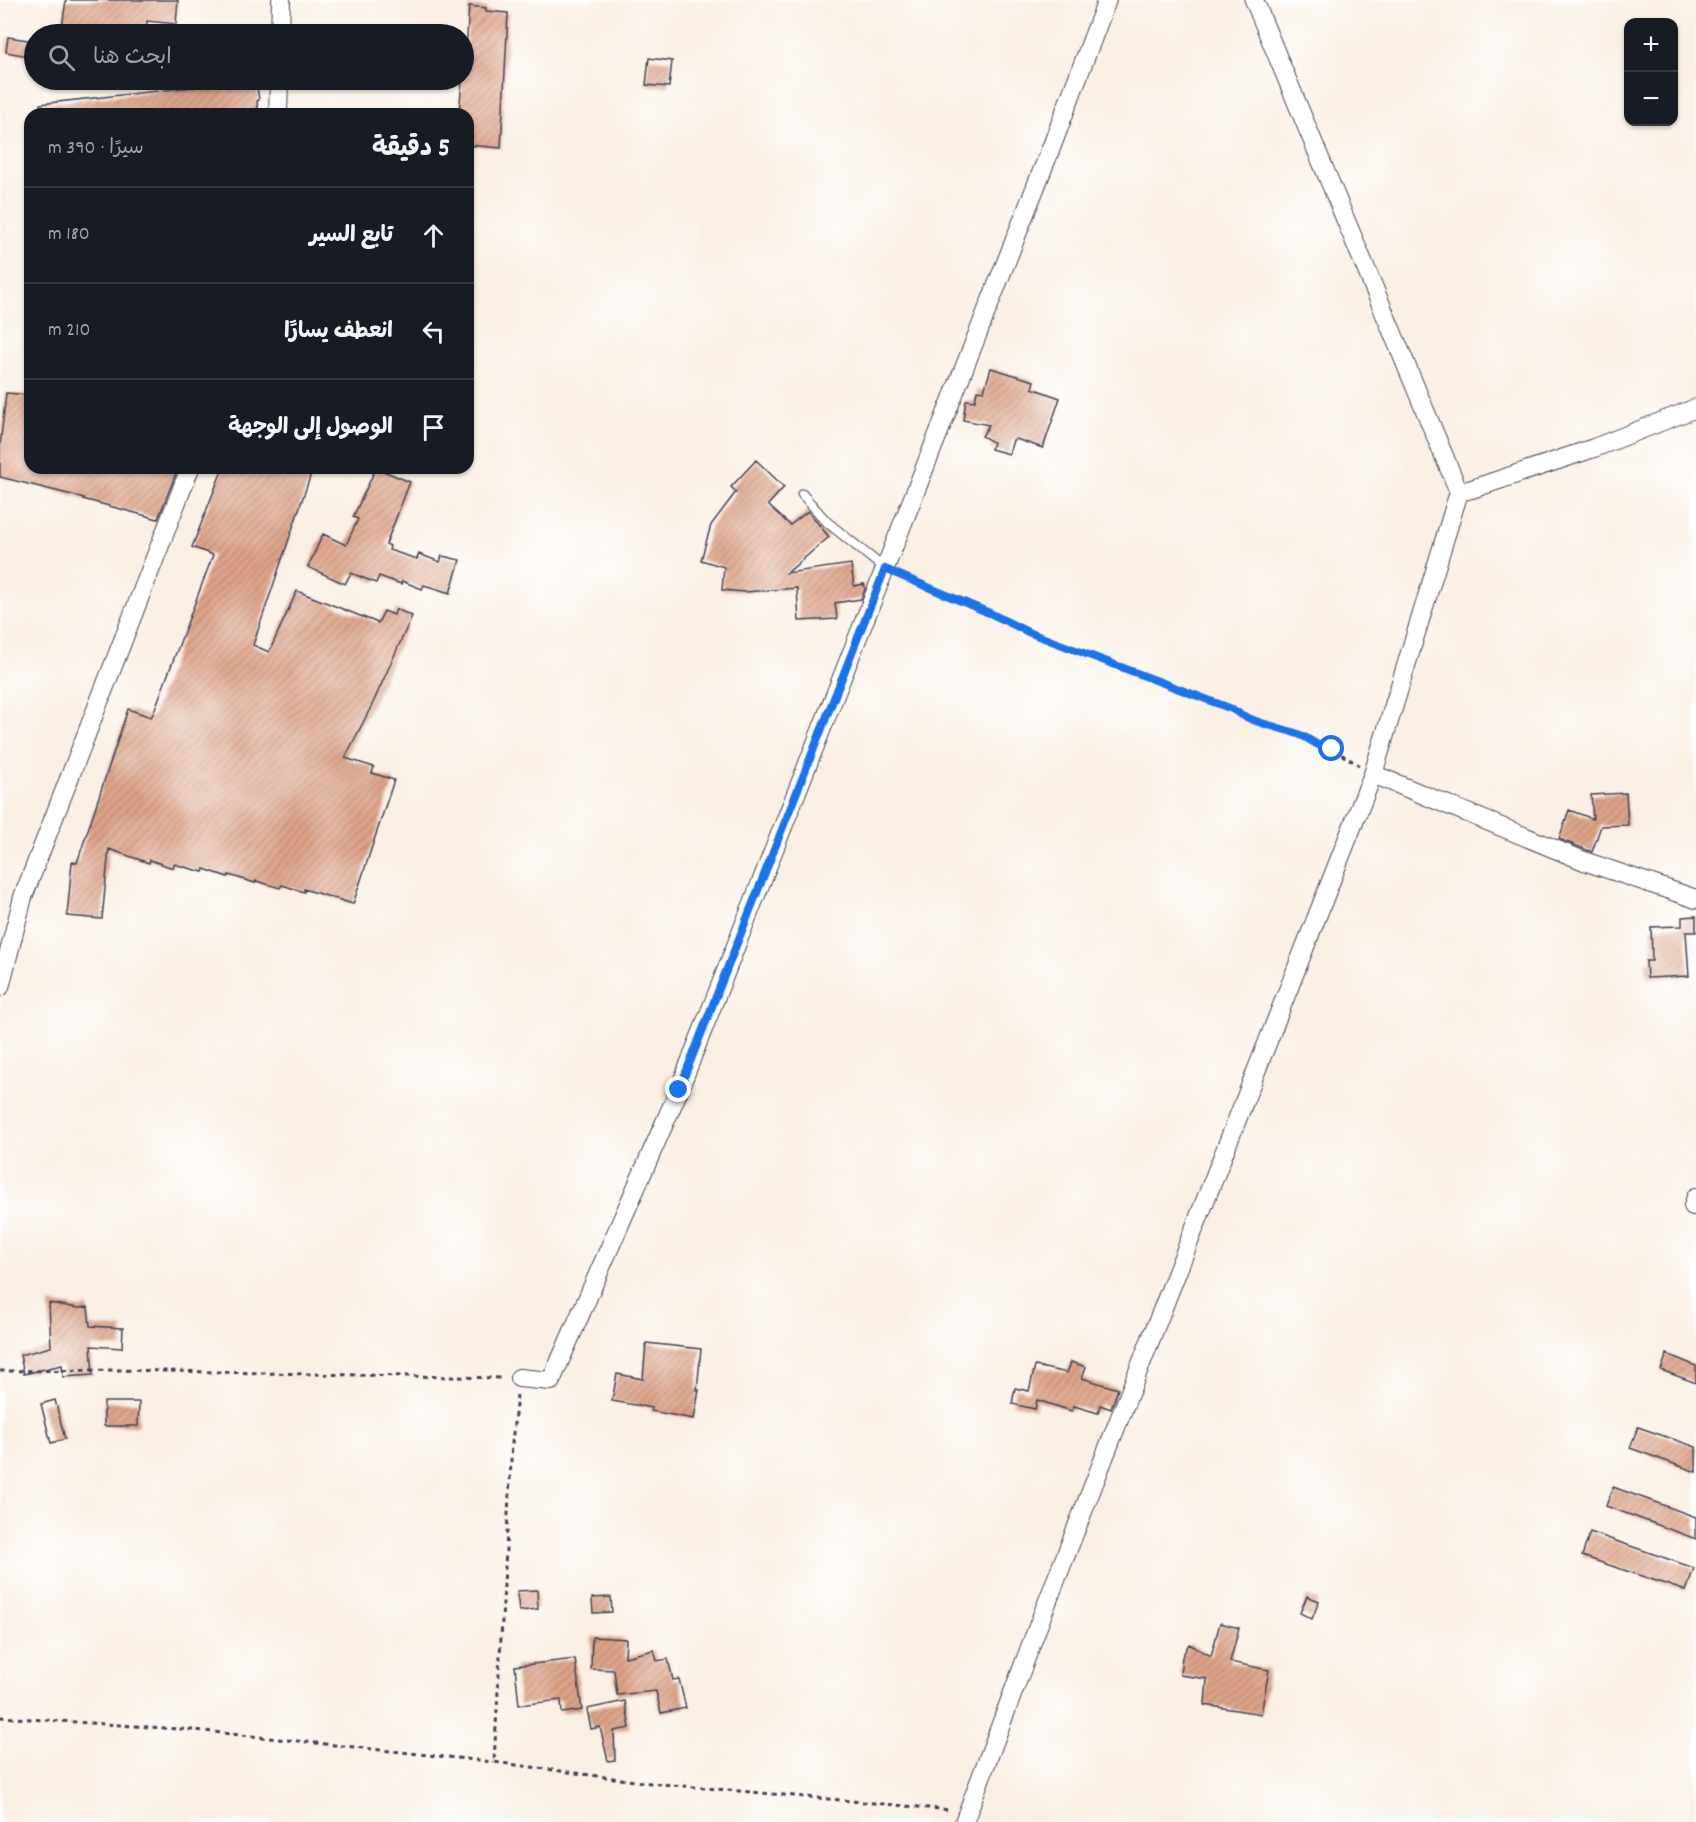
<!DOCTYPE html>
<html lang="ar">
<head>
<meta charset="utf-8">
<style>
  :root { --surface:#171b24; --page:#242831; --text:#f1f3f6; --muted:#9ea1a6; --line:#363941 }
  body { margin:0; font-family:Dekko,"Playpen Sans Arabic",sans-serif; background:var(--page); color:var(--text); direction:rtl }
  .controls { position:absolute; right:18px; top:18px; display:grid; overflow:hidden; border-radius:12px; box-shadow:0 2px 4px #0004 }
  .controls button { width:54px; height:54px; display:grid; place-items:center; padding:0; border:0; border-bottom:2px solid var(--line); background:var(--surface); color:var(--text); font:30px sans-serif }
  .stop { position:absolute; width:18px; height:18px; margin:-14px; border:4px solid #1a73e8; border-radius:50%; background:#fff }
  .stop.end { background:#1a73e8; border-color:#fff; box-shadow:0 2px 6px #0008 }
  .list { margin:0; padding:0; list-style:none }
  h2 { display:flex; justify-content:space-between; align-items:center; height:78px; margin:0; padding:0 24px; font-size:26px }
  h2 small { font-size:20px; font-weight:400; color:var(--muted) }
  .list li { display:grid; grid-template-columns:39px 1fr auto; gap:18px; align-items:center; box-sizing:border-box; height:96px; padding:0 24px; border-top:2px solid var(--line) }
  .list b { display:block; font-size:22px; white-space:nowrap }
  .list em { font-size:20px; font-style:normal; color:var(--muted) }
  .icon { flex:none; width:33px; height:33px; fill:none; stroke:currentColor; stroke-width:2; stroke-linecap:round; stroke-linejoin:round }
  .map { position:relative; flex:none; width:1696px; height:1822px; overflow:hidden; direction:ltr }
  .search { position:absolute; background:var(--surface); box-shadow:0 2px 4px #0004; left:24px; top:24px; width:450px; height:66px; display:flex; align-items:center; gap:15px; box-sizing:border-box; padding:0 21px; border-radius:33px; color:var(--muted); font-size:22px }
  .panel { position:absolute; background:var(--surface); box-shadow:0 2px 4px #0004; left:24px; top:108px; width:450px; height:366px; border-radius:18px; direction:rtl }
  .map>svg:first-child { display:block }
  .building { fill:url(#building-hatch) }
  .lines { fill:none; stroke-linecap:round; stroke-linejoin:round }
  .service-casing { stroke:#424154; stroke-width:11 }
  .minor-casing { stroke:#424154; stroke-width:20 }
  .path { stroke:#424154; stroke-width:3; stroke-dasharray:4.5 4.5; stroke-linecap:butt }
  .service { stroke:#fff; stroke-width:9 }
  .minor { stroke:#fff; stroke-width:18 }
  .route { stroke:#1a73e8; stroke-width:8 }
</style>
</head>
<body>
<div class="map">
<svg width="1696" height="1822" viewBox="0 0 1696 1822">
  <defs>
    <pattern id="building-hatch" width="6" height="6" patternUnits="userSpaceOnUse" patternTransform="scale(1.5)"><rect width="6" height="6" fill="#dea489"/><path d="M-1 1l2-2M0 6l6-6M5 7l2-2" fill="none" stroke="#b48571"/></pattern>
  </defs>
  <rect width="100%" height="100%" fill="#fff"/>
  <filter id="ink" filterUnits="userSpaceOnUse"><feTurbulence type="fractalNoise" baseFrequency=".0167" numOctaves="2"/><feDisplacementMap in="SourceGraphic" scale="12" xChannelSelector="R" yChannelSelector="G"/><feConvolveMatrix kernelMatrix="1 2 1 2 8 2 1 2 1" color-interpolation-filters="sRGB"/></filter>
  <filter id="wash" filterUnits="userSpaceOnUse"><feTurbulence type="fractalNoise" baseFrequency=".008" numOctaves="4" result="noise"/><feDisplacementMap in="SourceGraphic" scale="24" xChannelSelector="R" yChannelSelector="G"/><feGaussianBlur stdDeviation="1.35" result="paint"/><feColorMatrix in="noise" values="0 0 0 0 0 0 0 0 0 0 0 0 0 0 0 0 0 1.4 0 .05"/><feComposite in="paint" operator="in"/></filter>
  <g filter="url(#wash)">
    <rect width="100%" height="100%" fill="#faefe3"/>
    <g id="blocks">
      <path class="building" d="M66,0H178L176,24L147,21L146,34L93,32V34H61Z
        M469,6L486,8V11L508,13L501,148L468,145V114H459L462,80H464Z
        M8,37L34,41V57L6,52Z
        M649,58L672,61L669,87L646,85Z
        M256,80L259,100L257,101L258,114H41L40,104Z
        M991,368L1034,381L1032,388L1060,398L1043,448L1016,439L1013,440L1009,454L991,449L993,442L982,436L989,425L963,420L966,400L975,401L977,390L984,391Z
        M6,393L30,395V468H178L158,519L83,499L84,498L0,477V446Z
        M756,460L784,487L768,505L790,525L808,511L829,537L787,573L851,564L854,586L864,584L865,589L861,599L835,603L837,619L799,621L797,588L745,592L722,590L724,567L701,560L711,525L736,492L731,487Z
        M223,468H313L253,645L269,652L297,591L378,623L384,611L394,615L396,609L412,616L373,703L345,758L374,767L372,773L394,780L353,904L304,889V892L282,885L280,888L256,881L255,883L229,875L228,877L204,869L203,872L174,864L173,868L150,860L149,863L109,849L102,919L67,916L72,862L77,863L128,709L151,717L153,714L213,555L192,547Z
        M376,468L410,482L386,544L390,546L389,550L417,559L419,554L440,562L442,556L460,560L450,593L424,585L422,589L402,581L401,584L379,576L376,583L351,573L345,584L308,567L323,534L346,545L358,519L353,517Z
        M1626,793L1628,825L1601,826L1592,852L1559,839L1569,810L1593,819L1591,795Z
        M1696,916V932H1686L1689,976L1647,978L1646,961H1652L1651,927L1682,926V917Z
        M49,1303L78,1308L88,1307L90,1326L123,1328L122,1348L91,1346L93,1375L63,1377L62,1365L24,1374L20,1355L51,1347Z
        M646,1343L701,1349L697,1390H699L694,1419L651,1411L652,1408L612,1401L617,1374L643,1379Z
        M1667,1354L1696,1366V1383L1661,1370Z
        M1071,1362L1086,1367L1082,1378L1118,1389L1111,1409L1100,1405L1098,1413L1074,1406L1072,1411L1037,1400L1035,1409L1012,1404L1015,1388L1029,1391L1035,1366L1067,1373Z
        M55,1400L65,1439L51,1443L41,1404Z
        M104,1402H139L138,1426H104Z
        M1638,1427L1696,1447V1472L1630,1448Z
        M1613,1487L1696,1517V1539L1606,1506Z
        M1590,1532L1694,1568L1686,1591L1582,1556Z
        M537,1590L538,1609L519,1611L517,1591Z
        M1307,1596L1319,1601L1312,1619L1300,1613Z
        M611,1597L612,1612L593,1613L592,1598Z
        M1220,1623L1239,1628L1230,1662L1269,1670L1261,1714L1205,1705L1207,1679L1180,1675L1182,1657L1189,1644L1211,1656Z
        M592,1637L626,1639L625,1657L654,1650L657,1661L668,1659L673,1680L679,1679L686,1708L661,1713L656,1691L617,1695L614,1670L591,1669Z
        M575,1659L582,1710L562,1713L561,1700L519,1705L515,1666Z
        M625,1701L630,1728L614,1731L615,1760L608,1761L600,1727L591,1729L587,1709Z"/>
    </g>
  </g>
  <g filter="url(#ink)">
    <use href="#blocks" fill-opacity="0" stroke="#424154" stroke-width="1.5"/>
    <g class="lines">
      <g class="service-casing">
        <path id="service" d="M802,494L827,522L885,569"/>
      </g>
      <g class="minor-casing">
        <path id="minor" d="M280,34L281,0
          M278,114L279,80
          M1459,492L1472,489L1594,448L1696,408
          M1373,774L1584,861L1696,899
          M0,987L23,897L190,468
          M1693,1206L1696,1197
          M519,1378L551,1381L679,1090L1053,143L1107,0
          M964,1822L1043,1613L1373,774L1459,492L1254,0"/>
      </g>
      <path class="path" d="M901,576L1028,632L1232,709L1245,718L1301,735L1321,748L1332,749L1359,765
        M0,1371L119,1370L502,1378
        M517,1395L512,1443L494,1762L650,1783L951,1810
        M0,1717L194,1730L494,1762"/>
      <use href="#service" class="service"/>
      <use href="#minor" class="minor"/>
    </g>
  </g>
  <g class="lines" filter="url(#ink)">
    <path class="route" d="M679,1090L885,569L992,614L1028,632L1232,709C1252,723 1276,726 1298,734C1311,739 1318,748 1332,749"/>
  </g>
</svg>
<div class="controls">
<button>+</button>
<button>−</button>
</div>
<div class="stop" style="left:1332px;top:749px"></div>
<div class="stop end" style="left:679px;top:1090px"></div>
<div class="search"><svg class="icon" aria-label="search" viewBox="0 0 24 24"><circle cx="10" cy="10" r="6"/><path d="M15 15l6 6"/></svg>ابحث هنا</div>
<section class="panel">
<h2>5 دقيقة<small>سيرًا · 390 m</small></h2>
<ul class="list">
<li><svg class="icon" aria-label="ahead" viewBox="0 0 24 24"><path d="M12 20V5M6 11l6-6 6 6"/></svg><div><b>تابع السير</b></div><em>180 m</em></li>
<li><svg class="icon" aria-label="left" viewBox="0 0 24 24"><path d="M17 20v-9H6M10 6l-5 5 5 5"/></svg><div><b>انعطف يسارًا</b></div><em>210 m</em></li>
<li><svg class="icon" aria-label="arrive" viewBox="0 0 24 24"><path d="M6 21V4h12l-3 4 3 4H6"/></svg><div><b>الوصول إلى الوجهة</b></div></li>
</ul>
</section>
</div>
</body>
</html>
